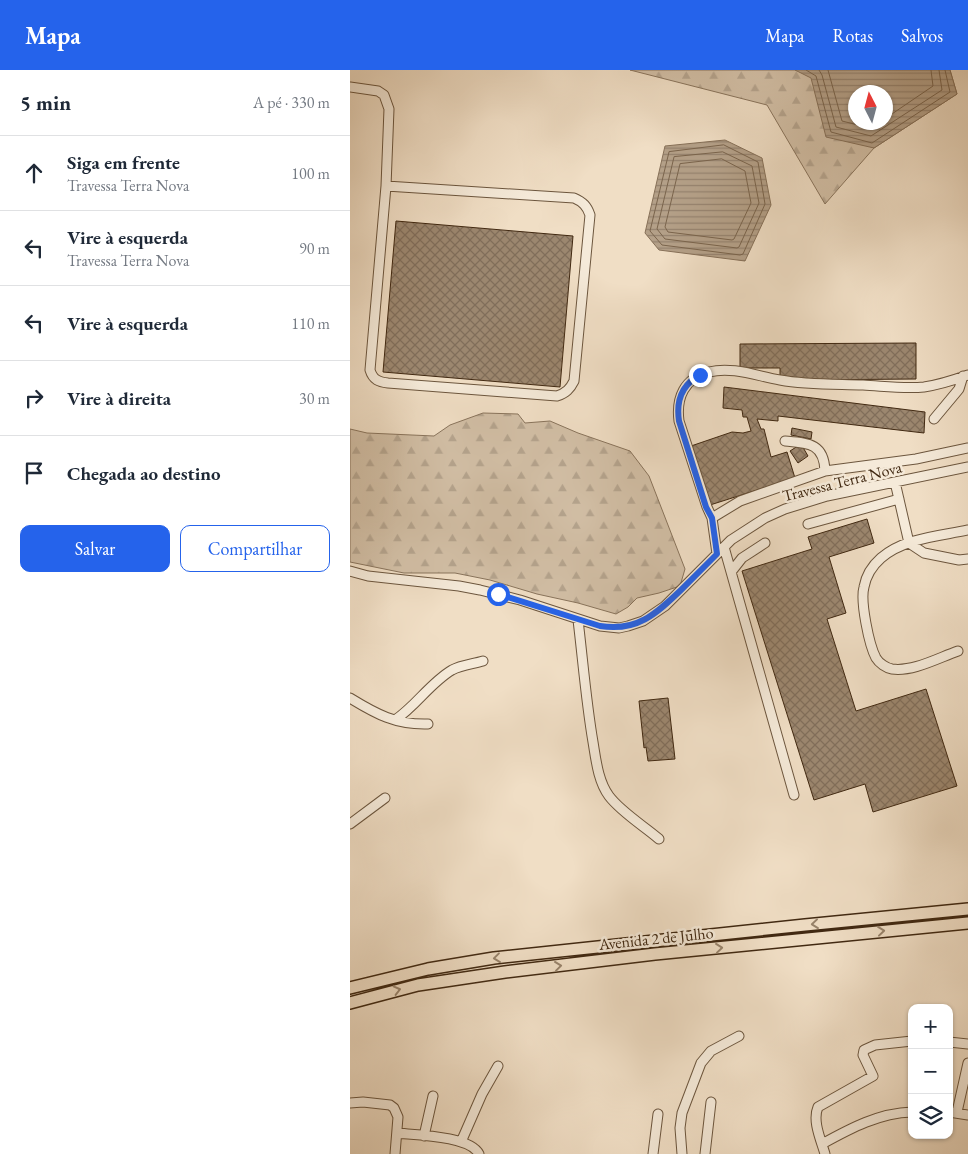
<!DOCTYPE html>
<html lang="pt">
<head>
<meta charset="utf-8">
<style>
  :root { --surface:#fff; --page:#f2f2f3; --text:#1f2937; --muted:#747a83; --line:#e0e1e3; --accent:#2563eb }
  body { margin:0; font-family:"EB Garamond",serif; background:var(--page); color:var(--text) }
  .controls { position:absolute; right:15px; bottom:15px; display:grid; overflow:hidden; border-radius:10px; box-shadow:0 1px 4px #0004 }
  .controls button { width:45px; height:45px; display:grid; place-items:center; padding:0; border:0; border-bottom:1px solid var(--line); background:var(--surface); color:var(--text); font:25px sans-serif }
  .compass { position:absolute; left:498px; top:15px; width:45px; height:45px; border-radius:50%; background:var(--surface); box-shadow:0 1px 4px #0004; rotate:354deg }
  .stop { position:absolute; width:15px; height:15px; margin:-11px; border:4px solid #2563eb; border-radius:50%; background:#fff }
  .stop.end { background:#2563eb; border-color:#fff; box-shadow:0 1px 5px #0008 }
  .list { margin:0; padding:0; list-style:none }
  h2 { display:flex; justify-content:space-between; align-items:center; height:65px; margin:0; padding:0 20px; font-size:21px }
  h2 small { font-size:16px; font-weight:400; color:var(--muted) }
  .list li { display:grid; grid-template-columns:32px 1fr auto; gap:15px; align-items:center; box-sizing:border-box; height:75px; padding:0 20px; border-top:1px solid var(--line) }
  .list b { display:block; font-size:19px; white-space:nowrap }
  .list p { margin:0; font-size:16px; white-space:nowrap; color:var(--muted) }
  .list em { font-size:16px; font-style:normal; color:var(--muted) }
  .actions { display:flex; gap:10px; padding:15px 20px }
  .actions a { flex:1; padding:11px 0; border:1px solid var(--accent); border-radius:10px; text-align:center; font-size:18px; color:var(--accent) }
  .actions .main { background:var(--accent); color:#fff }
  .icon { flex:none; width:28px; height:28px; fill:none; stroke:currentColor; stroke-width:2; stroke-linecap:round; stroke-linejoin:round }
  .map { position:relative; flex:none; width:618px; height:1084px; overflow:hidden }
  header { display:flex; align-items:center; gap:30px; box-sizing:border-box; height:70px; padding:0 25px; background:var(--accent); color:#fff }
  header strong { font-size:24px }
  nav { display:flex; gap:28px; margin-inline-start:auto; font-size:18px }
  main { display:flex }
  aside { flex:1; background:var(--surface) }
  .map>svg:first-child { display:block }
  .forest { fill:url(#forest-firs); stroke:#89745c; fill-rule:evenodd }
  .water { fill:url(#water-rules); stroke:#867058; fill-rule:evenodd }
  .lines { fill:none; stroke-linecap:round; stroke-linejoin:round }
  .shore { stroke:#7a644c; stroke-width:1 }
  .building { fill:url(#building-cross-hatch); stroke:#402811 }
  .minor-casing { stroke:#6c563e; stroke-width:11 }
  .major-casing { stroke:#402811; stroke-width:14 }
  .minor { stroke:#f5ead9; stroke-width:9 }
  .major { stroke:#f0dec5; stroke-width:11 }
  .oneway { stroke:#98836b }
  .route { stroke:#2563eb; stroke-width:6 }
  .labels { text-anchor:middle; stroke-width:5; stroke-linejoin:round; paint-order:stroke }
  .street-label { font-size:16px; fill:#402811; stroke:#f5ead9 }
</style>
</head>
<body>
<header>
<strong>Mapa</strong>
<nav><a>Mapa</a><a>Rotas</a><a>Salvos</a></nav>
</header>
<main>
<aside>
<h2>5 min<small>A pé · 330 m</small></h2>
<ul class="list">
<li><svg class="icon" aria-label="ahead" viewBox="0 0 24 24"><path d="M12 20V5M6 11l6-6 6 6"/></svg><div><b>Siga em frente</b><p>Travessa Terra Nova</p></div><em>100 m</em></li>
<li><svg class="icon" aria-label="left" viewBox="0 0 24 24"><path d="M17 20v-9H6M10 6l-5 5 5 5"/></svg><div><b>Vire à esquerda</b><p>Travessa Terra Nova</p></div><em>90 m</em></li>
<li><svg class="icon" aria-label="left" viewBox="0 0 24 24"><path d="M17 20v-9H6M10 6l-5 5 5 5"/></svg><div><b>Vire à esquerda</b></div><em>110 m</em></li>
<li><svg class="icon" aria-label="right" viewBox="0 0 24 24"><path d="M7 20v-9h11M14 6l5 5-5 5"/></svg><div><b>Vire à direita</b></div><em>30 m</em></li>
<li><svg class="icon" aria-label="arrive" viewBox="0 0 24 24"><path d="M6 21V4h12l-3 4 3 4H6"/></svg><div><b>Chegada ao destino</b></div></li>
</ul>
<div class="actions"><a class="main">Salvar</a><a>Compartilhar</a></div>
</aside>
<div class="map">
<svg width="618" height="1084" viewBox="0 0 618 1084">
  <defs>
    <pattern id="forest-firs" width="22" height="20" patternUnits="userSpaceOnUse" patternTransform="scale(1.25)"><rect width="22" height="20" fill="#d2bfa6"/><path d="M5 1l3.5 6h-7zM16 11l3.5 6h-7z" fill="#b5a48e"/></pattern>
    <pattern id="water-rules" width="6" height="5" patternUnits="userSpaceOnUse" patternTransform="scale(1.25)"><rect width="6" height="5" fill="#b4a088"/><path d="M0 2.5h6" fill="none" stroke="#94826e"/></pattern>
    <pattern id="building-cross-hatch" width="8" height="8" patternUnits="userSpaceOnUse" patternTransform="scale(1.25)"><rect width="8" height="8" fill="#9c876f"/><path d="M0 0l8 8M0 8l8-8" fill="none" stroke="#816e5a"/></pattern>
  </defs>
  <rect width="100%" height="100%" fill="#f0dec5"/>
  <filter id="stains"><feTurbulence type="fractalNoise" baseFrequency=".004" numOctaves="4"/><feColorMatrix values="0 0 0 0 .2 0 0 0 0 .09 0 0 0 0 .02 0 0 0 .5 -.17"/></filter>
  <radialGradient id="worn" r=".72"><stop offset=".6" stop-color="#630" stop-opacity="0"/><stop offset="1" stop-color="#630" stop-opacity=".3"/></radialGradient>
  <path class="forest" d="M280,0H600L607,24L524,78L475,134L417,35ZM506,22H536V52H506Z
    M133,343L168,344L175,353L200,351L228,363L280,381L299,406L335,499L330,516L309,523L287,528L278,537L266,544L228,533L187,524L140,510L105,503H54L0,492V359L17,363L84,366L100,355Z"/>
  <path class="water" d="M445,0H600L607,24L524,78L476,67L461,8ZM506,22H536V52H506Z
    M375,70L412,88L421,135L395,191L309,180L295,163L315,76Z"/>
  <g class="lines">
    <path class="shore" d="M456,0L466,6L481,62L522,73L600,22L595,0
      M469,0L472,5L486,57L521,66L592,20L589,0
      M478,0L492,51L520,58L529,52
      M536,48L583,16L581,0
      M374,75L408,92L415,134L393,184L390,185L312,175L300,161L319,82Z
      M373,82L402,96L409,133L389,177L387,178L315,169L307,159L324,87Z
      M372,89L395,101L401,133L384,169L382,170L318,162L315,157L330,94Z"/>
  </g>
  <path class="building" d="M46,151L223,166L210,317L33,302Z
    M566,273V309L443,310V307H430V298H390V274Z
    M374,317L575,342L574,363L428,346V351L407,349L411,359H414L421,387L437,382L445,408L360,435L341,376L382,362L393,363L401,361L397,347H393L392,340L373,338Z
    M442,358L462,362L461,369L441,365Z
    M451,374L458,386L448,393L440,381Z
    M517,449L524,473L479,487L496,543L477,549L506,641L576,619L607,716L523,742L515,714L464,730L392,501L462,479L458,467Z
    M318,628L325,689L298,691L296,677L294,678L289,631Z"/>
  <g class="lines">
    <g class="minor-casing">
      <path id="minor" d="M0,17L28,21L34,25L39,39L36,116L20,300C23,310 29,312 38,313L207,326C216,323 220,319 224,311L240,145C237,136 233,132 224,128L36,116
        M584,349L609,319L613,306
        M435,371C458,373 474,373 475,401
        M545,412L559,473L574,483L609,490L618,489
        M362,448L390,431L475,401L566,389L618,378
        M458,454L549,429
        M374,477L444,725
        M367,484L362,448L357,437L329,351C326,328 334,308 359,302C382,296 407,306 430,310C457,315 486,314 513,315C533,316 554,319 574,317C589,315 604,310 618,305
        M0,501L18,506L109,516L130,520L170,530L250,556L269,558L278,556L293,551L315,536L381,470L415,448L435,439L477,426L618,397
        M381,502L392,488L415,473
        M228,550C233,591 236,631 243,672C246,690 248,711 259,726C271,742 294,756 309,769
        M608,581C588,588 563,602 542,599C536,598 529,593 526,588C519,575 510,531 514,517C516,506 523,495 531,488C554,468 590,466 618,460
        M0,628C26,644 46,655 78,654
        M45,650C66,636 80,613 102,600C111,595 123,594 133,591
        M0,754L35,728
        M599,972L618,974
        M0,1033L13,1032L40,1035L44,1038L48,1047L45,1084
        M599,1042L618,1045
        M607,1042L618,993
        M47,1063C66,1065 120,1066 129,1084
        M74,1066L83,1026
        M111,1072L132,1024L148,996
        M472,1074C501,1058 529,1043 562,1042
        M303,1084L308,1044
        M332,1084L330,1058L332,1043L351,993L361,981L389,966
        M355,1084L361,1032
        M475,1084C471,1070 462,1051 468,1037L523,1006L513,985L514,980L525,975L562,971"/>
    </g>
    <g class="major-casing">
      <path id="major" d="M0,918L78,899L144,888L455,855L618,839
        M0,933L68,915L155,902L305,884L618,853"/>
    </g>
    <use href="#minor" class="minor"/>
    <use href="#major" class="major"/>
  </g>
  <defs><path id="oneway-chevron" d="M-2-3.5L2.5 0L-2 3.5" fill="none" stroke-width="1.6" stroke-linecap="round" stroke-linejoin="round" transform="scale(1.25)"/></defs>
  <g class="oneway">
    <use href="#oneway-chevron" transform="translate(465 854) rotate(174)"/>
    <use href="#oneway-chevron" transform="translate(531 861) rotate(-6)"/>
    <use href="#oneway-chevron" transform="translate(369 878) rotate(-6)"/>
    <use href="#oneway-chevron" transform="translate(147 888) rotate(173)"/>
    <use href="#oneway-chevron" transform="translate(208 896) rotate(-7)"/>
    <use href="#oneway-chevron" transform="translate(47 920) rotate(-14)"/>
  </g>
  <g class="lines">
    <path class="route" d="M148,524L250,556C287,562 306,544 331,520C343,508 355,496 367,484L362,448L356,437L329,351C326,331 331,315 350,305"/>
  </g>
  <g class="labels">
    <g class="street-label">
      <text transform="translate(492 411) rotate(-14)" y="6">Travessa Terra Nova</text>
      <text transform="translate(306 868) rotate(-6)" y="6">Avenida 2 de Julho</text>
    </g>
  </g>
  <rect width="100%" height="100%" filter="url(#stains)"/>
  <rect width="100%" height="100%" fill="url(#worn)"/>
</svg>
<div class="controls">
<button>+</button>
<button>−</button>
<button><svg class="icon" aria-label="layers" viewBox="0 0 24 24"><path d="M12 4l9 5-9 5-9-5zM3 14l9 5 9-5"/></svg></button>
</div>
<svg class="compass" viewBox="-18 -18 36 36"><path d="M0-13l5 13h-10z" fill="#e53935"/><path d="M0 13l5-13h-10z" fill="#747a83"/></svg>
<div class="stop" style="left:148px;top:524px"></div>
<div class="stop end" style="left:350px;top:305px"></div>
</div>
</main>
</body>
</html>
